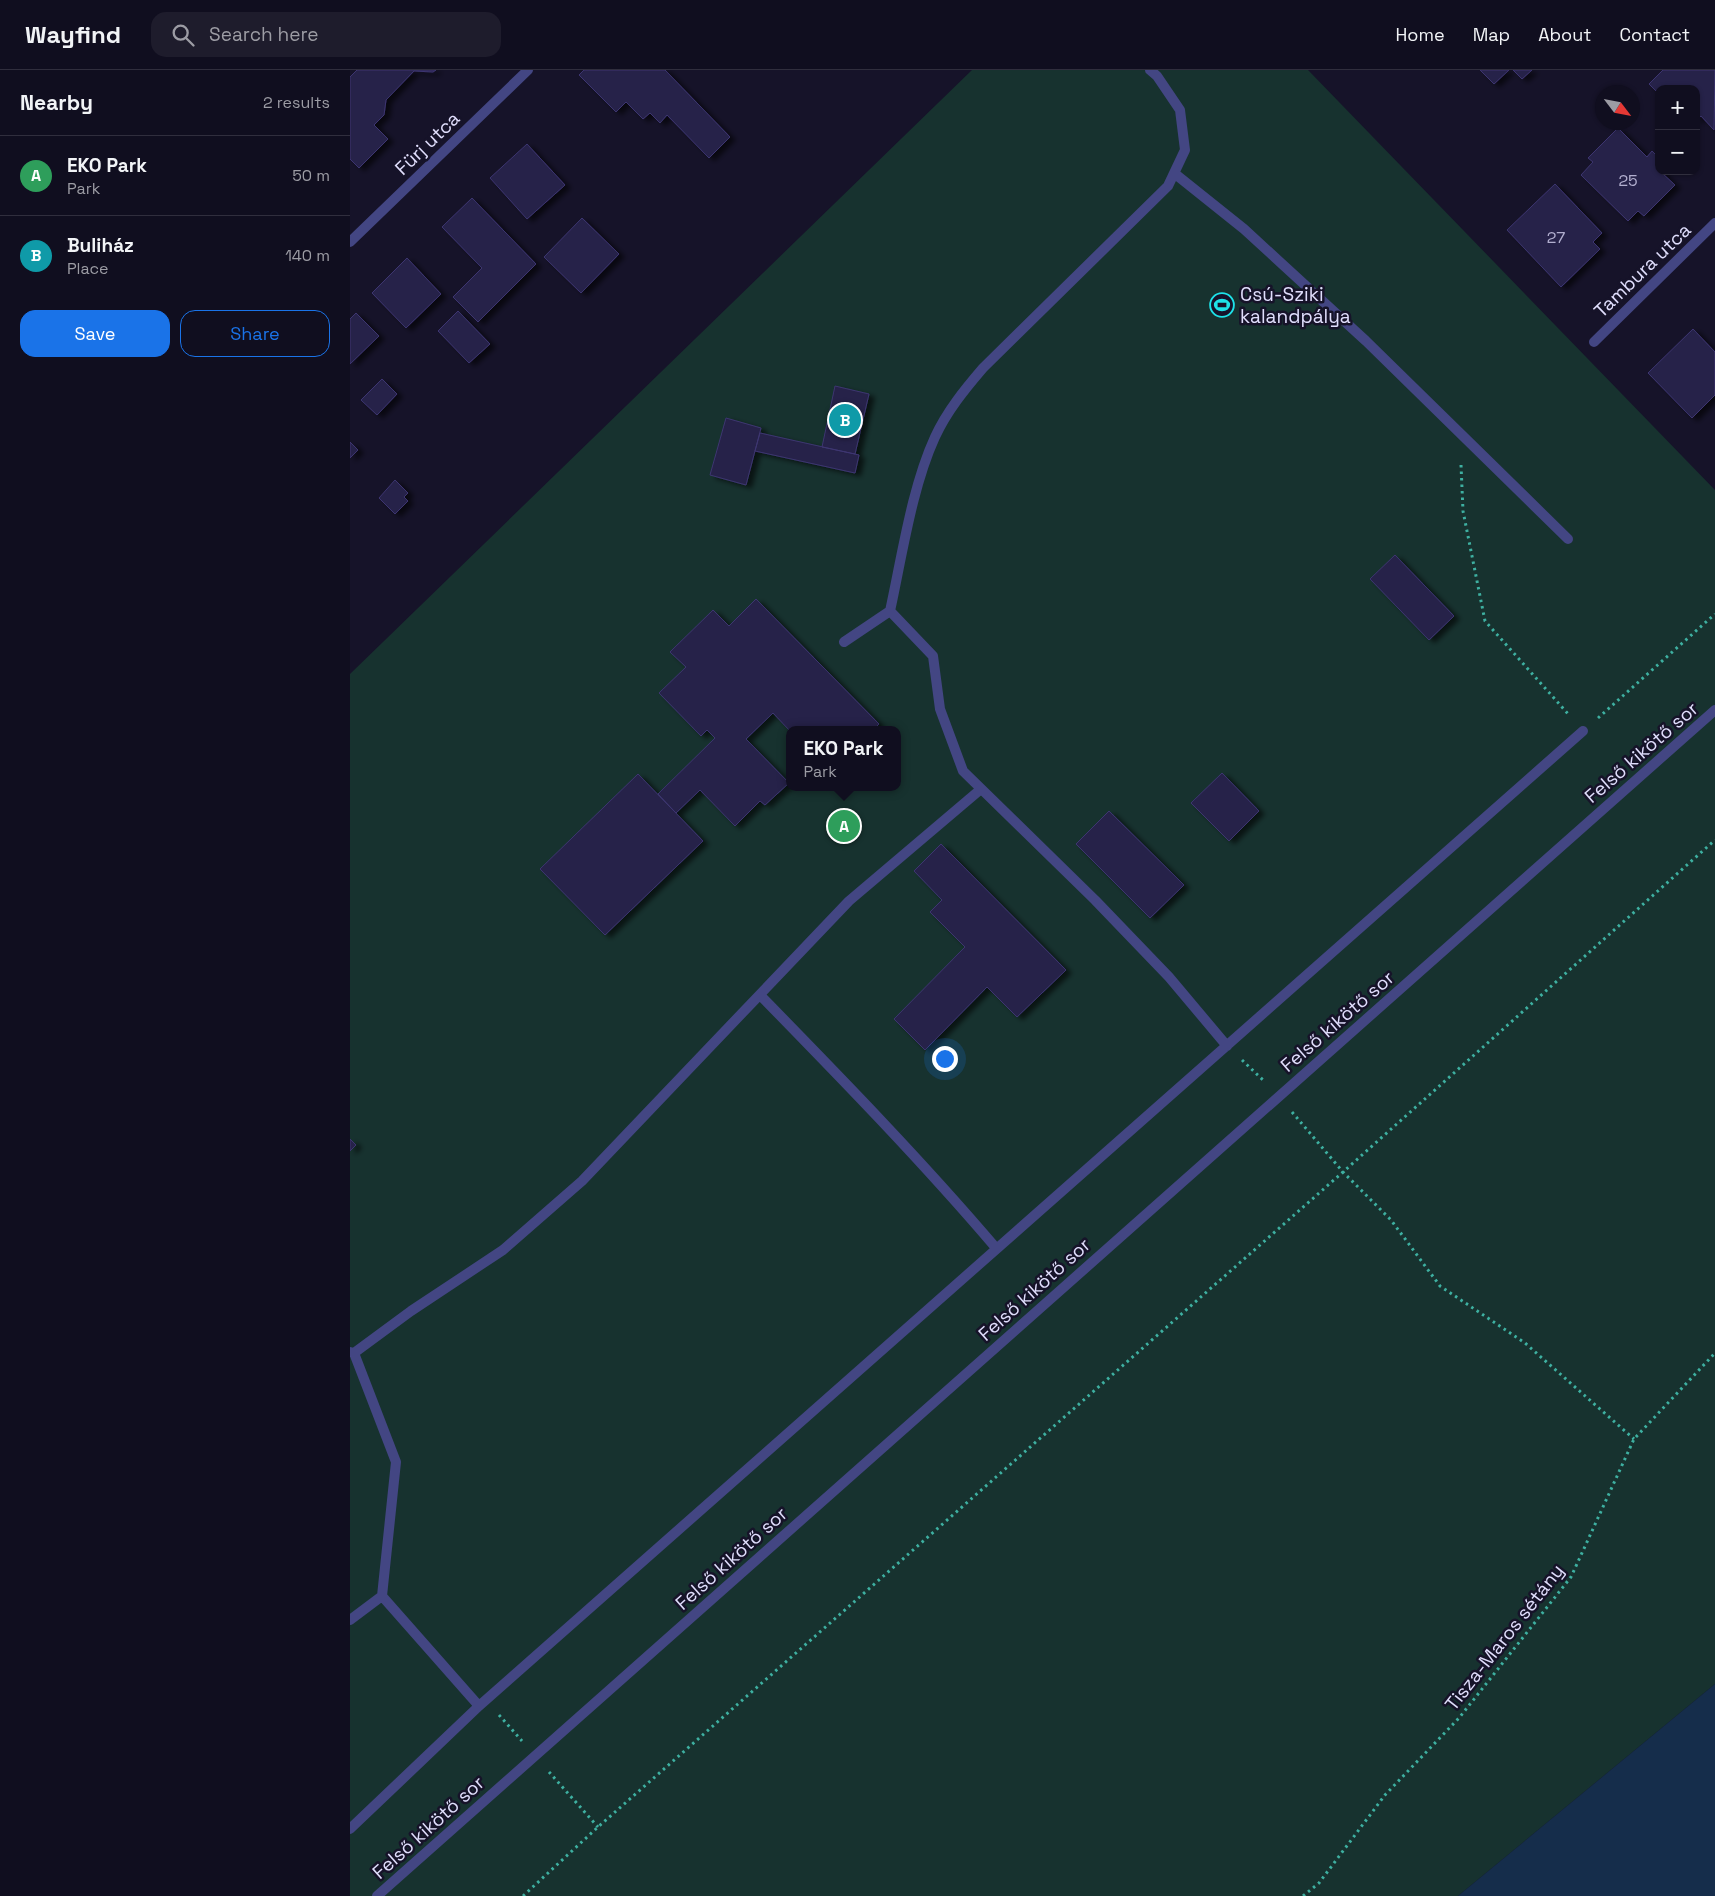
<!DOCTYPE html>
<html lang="en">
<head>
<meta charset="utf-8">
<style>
  :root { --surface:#100e1f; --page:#1e1c2c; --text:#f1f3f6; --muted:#9c9ca4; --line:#302e3d; --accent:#1a73e8 }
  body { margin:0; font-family:"Space Grotesk",sans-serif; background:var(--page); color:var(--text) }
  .controls { position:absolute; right:15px; top:15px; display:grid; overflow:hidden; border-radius:10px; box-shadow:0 1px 4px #0004 }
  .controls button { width:45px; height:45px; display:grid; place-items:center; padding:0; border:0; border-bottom:1px solid var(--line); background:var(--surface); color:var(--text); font:25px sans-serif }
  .compass { position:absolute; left:1245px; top:15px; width:45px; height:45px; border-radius:50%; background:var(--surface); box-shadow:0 1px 4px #0004; rotate:122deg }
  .you { position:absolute; left:594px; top:988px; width:18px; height:18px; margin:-12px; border:4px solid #fff; border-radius:50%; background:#1a73e8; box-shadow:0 0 0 8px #1a73e833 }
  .badge { display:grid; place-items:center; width:32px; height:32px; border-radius:50%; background:var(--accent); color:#fff; font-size:16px; font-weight:700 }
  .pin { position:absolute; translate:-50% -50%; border:2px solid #fff; box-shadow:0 1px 5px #0006 }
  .popup { position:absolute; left:436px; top:656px; width:115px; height:65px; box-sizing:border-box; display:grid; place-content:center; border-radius:10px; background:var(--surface); filter:drop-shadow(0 1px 4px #0005); font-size:16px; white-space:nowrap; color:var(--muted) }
  .popup b { font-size:19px; color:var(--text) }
  .popup::after { content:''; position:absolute; left:50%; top:100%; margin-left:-10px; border:10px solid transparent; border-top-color:var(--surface) }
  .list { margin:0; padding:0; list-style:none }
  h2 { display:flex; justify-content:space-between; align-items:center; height:65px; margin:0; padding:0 20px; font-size:21px }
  h2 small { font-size:16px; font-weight:400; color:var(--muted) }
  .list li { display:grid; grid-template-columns:32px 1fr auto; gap:15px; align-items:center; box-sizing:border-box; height:80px; padding:0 20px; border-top:1px solid var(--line) }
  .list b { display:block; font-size:19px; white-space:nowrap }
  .list p { margin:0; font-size:16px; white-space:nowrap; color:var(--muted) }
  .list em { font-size:16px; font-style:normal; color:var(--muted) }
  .actions { display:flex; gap:10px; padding:15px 20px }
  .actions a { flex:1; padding:11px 0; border:1px solid var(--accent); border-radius:15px; text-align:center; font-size:18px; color:var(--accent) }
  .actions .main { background:var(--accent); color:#fff }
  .icon { flex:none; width:28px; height:28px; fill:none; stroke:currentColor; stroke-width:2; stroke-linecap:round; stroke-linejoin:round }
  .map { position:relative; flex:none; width:1365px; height:1826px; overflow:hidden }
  header { display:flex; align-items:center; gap:30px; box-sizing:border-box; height:70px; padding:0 25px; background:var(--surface); border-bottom:1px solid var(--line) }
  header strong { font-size:24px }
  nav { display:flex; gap:28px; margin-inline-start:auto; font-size:18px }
  .search { width:350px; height:45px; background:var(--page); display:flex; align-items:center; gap:12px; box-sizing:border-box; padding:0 18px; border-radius:15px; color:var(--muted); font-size:19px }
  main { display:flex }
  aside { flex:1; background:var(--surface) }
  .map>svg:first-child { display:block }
  .green { fill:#17322f; fill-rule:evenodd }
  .water { fill:#152d4b }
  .building { fill:#262148; stroke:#3d3671; filter:url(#shadow) }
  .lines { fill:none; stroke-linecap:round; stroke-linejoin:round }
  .path { stroke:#3eb0a1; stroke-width:3; stroke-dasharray:2.5 4; stroke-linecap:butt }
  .service { stroke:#434683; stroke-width:10 }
  .minor { stroke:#434683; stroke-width:10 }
  .labels { text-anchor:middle; stroke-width:5; stroke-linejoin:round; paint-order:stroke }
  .number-label { font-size:16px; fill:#b2afcf }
  .street-label { font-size:19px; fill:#e0defc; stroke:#161329 }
  .poi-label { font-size:19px; fill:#e0defc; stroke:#161329; text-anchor:start }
</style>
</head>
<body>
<header>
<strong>Wayfind</strong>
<div class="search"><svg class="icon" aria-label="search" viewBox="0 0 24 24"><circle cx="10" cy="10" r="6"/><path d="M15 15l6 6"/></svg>Search here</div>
<nav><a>Home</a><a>Map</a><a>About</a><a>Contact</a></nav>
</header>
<main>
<aside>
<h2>Nearby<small>2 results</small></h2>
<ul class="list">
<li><span class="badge" style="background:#2e9e5b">A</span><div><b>EKO Park</b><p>Park</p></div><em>50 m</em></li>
<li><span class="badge" style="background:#0f9aa8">B</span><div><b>Buliház</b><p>Place</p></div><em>140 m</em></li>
</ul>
<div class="actions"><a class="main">Save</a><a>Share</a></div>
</aside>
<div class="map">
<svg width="1365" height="1826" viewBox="0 0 1365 1826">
  <defs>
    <filter id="shadow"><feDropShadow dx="5.5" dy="3" stdDeviation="2.5" flood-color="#0009"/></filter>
  </defs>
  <rect width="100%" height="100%" fill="#161329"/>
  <path class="green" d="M622,0H958L1365,420V1614L1108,1826H0V604ZM440,660H548V717H440Z"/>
  <path class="water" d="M1365,1614V1826H1108Z"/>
  <path class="building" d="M7,0H86L83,2L64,1L36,30L34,45L24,55L38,69L9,98L0,89V7Z
    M234,0H315L380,67L359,88L317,45L310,53L300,43L293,49L276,32L266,42L229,5Z
    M1130,0H1159L1144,14Z
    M1163,0H1182L1172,9Z
    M1313,0H1365L1364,60L1351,46L1346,51V19H1309V24L1299,14Z
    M1268,58L1297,87L1302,81L1309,88V101H1314L1312,103L1325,115L1294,146L1288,141L1278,151L1231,105L1243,92L1238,88Z
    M177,74L215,115L177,149L140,108Z
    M1205,114L1252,163L1243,172L1250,179L1211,217L1157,160Z
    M122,128L186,194L128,252L103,227L132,198L92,157Z
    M232,148L269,184L231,223L194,187Z
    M57,188L91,224L56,258L22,223Z
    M108,241L140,274L119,293L88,261Z
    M6,243L29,266L0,294V249Z
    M1343,259L1365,282V325L1342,348L1298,303Z
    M32,309L47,324L27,345L11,330Z
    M485,316L519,324L505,384L472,377Z
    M376,348L411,358L396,415L360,405Z
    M410,363L509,385L505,403L405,381Z
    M0,372L8,380L0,388Z
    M45,410L58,423L54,427L58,431L45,444L29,428Z
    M1045,485L1104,546L1079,570L1020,509Z
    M406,529L529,654L523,660L440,661L423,643L396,669L439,713L415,735L410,731L385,756L350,720L326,743L308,724L365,668L357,660L351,666L309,623L336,597L320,582L363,540L379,556Z
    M872,703L909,741L879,771L841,733Z
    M288,704L353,771L255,865L190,799Z
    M759,741L834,815L800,848L726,774Z
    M591,774L716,900L667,947L637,917L575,980L544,949L615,877L580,842L592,830L564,801Z
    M0,1069L6,1075L0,1081Z"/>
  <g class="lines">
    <path class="path" d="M1111,395L1113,441L1135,551L1220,646
      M1248,648L1365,544
      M892,990L914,1011
      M942,1042L993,1102L1041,1150L1090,1216L1175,1273L1284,1369
      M149,1645L172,1671
      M199,1702L248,1757
      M173,1826L248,1757L993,1102L1365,770
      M953,1826L969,1813L1035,1725L1109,1648L1221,1507L1284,1369L1365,1283"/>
    <path class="service" d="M824,103L894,159L1016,271L1218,469
      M540,541L583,586L590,639L613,701L745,830L819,907L877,976
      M494,572L540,541C552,486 562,417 585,367C597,341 615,319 633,298L818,116L835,80L830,40L807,6L800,0
      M410,925C491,1008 571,1090 646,1178
      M0,1282L4,1283L46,1392L32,1526L129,1636
      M4,1283L61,1241L153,1180L232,1111L499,831L631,719
      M0,1550L32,1526
      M0,1759L129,1636L1233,661
      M27,1826L1365,640"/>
    <path class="minor" d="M0,172L178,0
      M1244,272L1365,153"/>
  </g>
  <defs>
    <g id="stadium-ring" transform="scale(1.25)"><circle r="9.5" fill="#161329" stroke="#1ee2e8" stroke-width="1.5"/><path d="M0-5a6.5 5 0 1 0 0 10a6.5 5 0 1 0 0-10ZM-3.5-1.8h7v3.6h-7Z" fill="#1ee2e8"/></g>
  </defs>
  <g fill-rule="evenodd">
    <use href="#stadium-ring" x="872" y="235"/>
  </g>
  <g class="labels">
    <g class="number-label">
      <text x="1278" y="116">25</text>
      <text x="1206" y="173">27</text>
    </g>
    <g class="street-label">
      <text transform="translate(77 73) rotate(-44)" y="7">Fürj utca</text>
      <text transform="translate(1292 200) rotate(-44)" y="7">Tambura utca</text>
      <text transform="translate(1291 682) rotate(-41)" y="7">Felső kikötő sor</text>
      <text transform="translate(987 951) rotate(-41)" y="7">Felső kikötő sor</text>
      <text transform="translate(684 1219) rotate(-42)" y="7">Felső kikötő sor</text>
      <text transform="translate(381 1488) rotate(-42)" y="7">Felső kikötő sor</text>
      <text transform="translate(1154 1567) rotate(-52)" y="7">Tisza-Maros sétány</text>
      <text transform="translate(78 1757) rotate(-42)" y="7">Felső kikötő sor</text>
    </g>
    <g class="poi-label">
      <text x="890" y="231">Csú-Sziki<tspan x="890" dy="22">kalandpálya</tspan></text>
    </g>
  </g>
</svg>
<div class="controls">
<button>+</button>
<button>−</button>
</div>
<svg class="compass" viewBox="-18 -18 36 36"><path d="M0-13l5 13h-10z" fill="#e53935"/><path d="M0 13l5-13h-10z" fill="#9c9ca4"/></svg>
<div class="you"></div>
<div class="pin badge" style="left:494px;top:756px;background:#2e9e5b">A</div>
<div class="popup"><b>EKO Park</b>Park</div>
<div class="pin badge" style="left:495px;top:350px;background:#0f9aa8">B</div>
</div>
</main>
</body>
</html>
